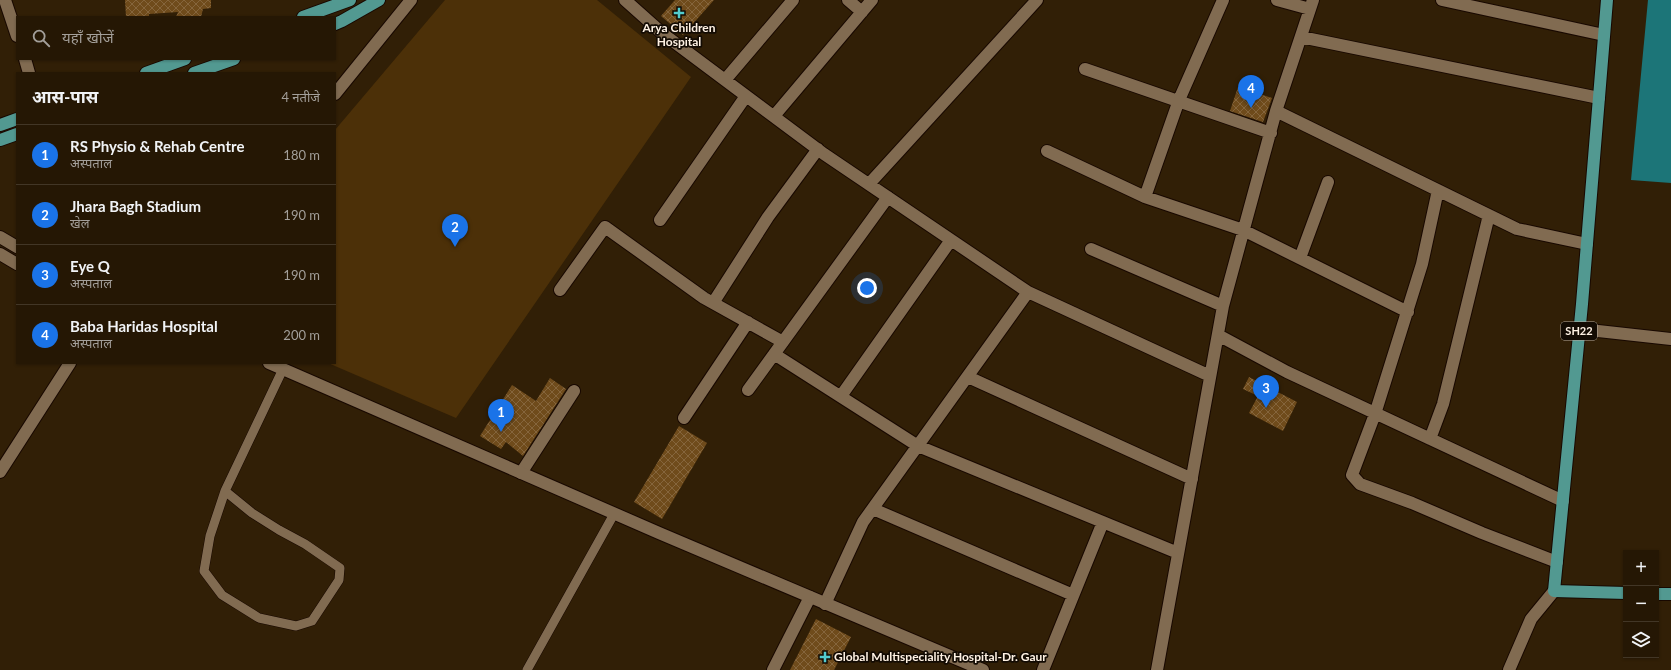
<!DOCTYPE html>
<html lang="hi">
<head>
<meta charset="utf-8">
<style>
  :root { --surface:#251704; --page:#2d200e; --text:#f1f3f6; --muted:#a39f9a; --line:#423626; --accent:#1a73e8 }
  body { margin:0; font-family:Lato,"Noto Sans Devanagari",sans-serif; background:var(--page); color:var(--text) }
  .controls { position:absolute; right:12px; bottom:12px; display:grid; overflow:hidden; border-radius:0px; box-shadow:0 1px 3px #0004 }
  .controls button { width:36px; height:36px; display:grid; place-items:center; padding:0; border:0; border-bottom:1px solid var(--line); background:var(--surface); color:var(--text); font:20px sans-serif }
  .you { position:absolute; left:867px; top:288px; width:14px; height:14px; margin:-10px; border:3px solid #fff; border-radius:50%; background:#1a73e8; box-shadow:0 0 0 6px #1a73e833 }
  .badge { display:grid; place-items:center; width:26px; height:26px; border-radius:50%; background:var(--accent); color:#fff; font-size:13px; font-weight:700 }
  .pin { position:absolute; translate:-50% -33px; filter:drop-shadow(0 1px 2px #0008) }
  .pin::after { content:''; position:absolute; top:21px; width:14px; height:12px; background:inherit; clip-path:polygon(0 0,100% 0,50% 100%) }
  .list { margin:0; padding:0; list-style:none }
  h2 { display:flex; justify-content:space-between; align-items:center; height:52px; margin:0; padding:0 16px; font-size:17px }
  h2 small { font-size:13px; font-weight:400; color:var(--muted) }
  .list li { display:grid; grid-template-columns:26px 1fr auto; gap:12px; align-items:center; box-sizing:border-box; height:60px; padding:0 16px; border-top:1px solid var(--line) }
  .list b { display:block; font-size:15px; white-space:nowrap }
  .list p { margin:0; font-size:13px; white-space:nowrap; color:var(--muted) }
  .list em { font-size:13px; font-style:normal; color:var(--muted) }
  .icon { flex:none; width:22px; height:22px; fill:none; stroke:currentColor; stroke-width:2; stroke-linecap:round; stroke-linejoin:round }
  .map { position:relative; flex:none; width:1671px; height:670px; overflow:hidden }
  .search { position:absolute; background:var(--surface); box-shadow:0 1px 3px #0004; left:16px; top:16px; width:320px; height:44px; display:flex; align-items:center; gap:10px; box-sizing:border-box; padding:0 14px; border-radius:0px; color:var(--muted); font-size:15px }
  .panel { position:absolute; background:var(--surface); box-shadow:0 1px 3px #0004; left:16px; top:72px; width:320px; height:292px; border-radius:0px }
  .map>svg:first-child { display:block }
  .grass { fill:#4c3008 }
  .water { fill:#1c7578 }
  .building { fill:url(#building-cross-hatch) }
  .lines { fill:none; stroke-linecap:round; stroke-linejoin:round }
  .service-casing { stroke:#180800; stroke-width:10 }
  .minor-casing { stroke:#180800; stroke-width:14 }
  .tertiary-casing { stroke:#180800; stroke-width:14 }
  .primary-casing { stroke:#180800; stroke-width:14 }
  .service { stroke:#816b51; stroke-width:9 }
  .minor { stroke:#816b51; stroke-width:12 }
  .tertiary { stroke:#816b51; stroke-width:12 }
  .primary { stroke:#529991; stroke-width:12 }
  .poi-dot { fill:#52ccd0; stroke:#130b03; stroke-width:1.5 }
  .labels { text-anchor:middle; stroke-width:3.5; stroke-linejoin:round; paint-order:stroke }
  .shield { fill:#130b03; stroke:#b8aca0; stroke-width:1 }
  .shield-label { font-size:11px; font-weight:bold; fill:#fef1e3 }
  .poi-label { font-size:12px; font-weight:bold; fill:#fef1e3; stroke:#130b03 }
</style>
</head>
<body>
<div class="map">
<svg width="1671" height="670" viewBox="0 0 1671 670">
  <defs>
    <pattern id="building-cross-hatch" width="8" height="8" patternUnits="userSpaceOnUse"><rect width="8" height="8" fill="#6f4b1b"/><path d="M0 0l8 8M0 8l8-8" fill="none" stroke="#85653c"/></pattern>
  </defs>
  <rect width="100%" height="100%" fill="#311f06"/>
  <path class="grass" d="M445,0H597L691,77L456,418L328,363H335V130Z"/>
  <path class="water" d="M1648,0H1671V183L1631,180Z"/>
  <path class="building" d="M125,0H211V8L203,9L201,17H176L178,12L149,14V17H126Z
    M675,0H714L683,35L661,16Z
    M1238,87L1272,98L1263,122L1230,111Z
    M1249,377L1297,402L1283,431L1249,413L1258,396L1243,389Z
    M550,378L566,389L523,456L506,442L501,449L480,436L512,385L536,401Z
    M679,426L707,443L662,519L634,502Z
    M816,619L851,637L834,670H790Z"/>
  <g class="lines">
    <g class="service-casing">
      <path id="service" d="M225,491L252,513L279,530L305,544L340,568L339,580L312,621L296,626L259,618L222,595L204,571L210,536L225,491L283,369
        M527,670L614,514"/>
    </g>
    <g class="minor-casing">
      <path id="minor" d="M5,0L17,36
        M625,0L662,33L824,154L1028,292L1210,376
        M848,0L862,12
        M1277,0L1310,9
        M1442,0L1604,35
        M1301,37L1599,98
        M25,59L29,73
        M1085,69L1271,133
        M725,80L793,0
        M335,94L411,0
        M1276,111L1517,229L1587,244
        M774,116L872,0
        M1047,151L1145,197L1243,230L1408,312
        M869,184L1037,0
        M1438,190L1422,264L1375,414L1352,475L1360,484L1412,503L1482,533L1557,562
        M1145,197L1179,100L1223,0
        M660,220L746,96
        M1091,249L1223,306
        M1300,258L1328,182
        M560,290L605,227L704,298L783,342
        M713,303L768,217L818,149
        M1580,329L1671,339
        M1218,335L1287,372L1563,501
        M774,354L918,446L1178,553
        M968,377L1192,479
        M748,390L888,197
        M841,396L951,240
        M684,418L748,322
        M1430,439L1443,404L1489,215
        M0,472L70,363
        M521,473L574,391
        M873,509L1073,595
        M825,604L863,522L1028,292
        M773,670L810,597
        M1043,670L1103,522
        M1157,670L1223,306L1276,111L1313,0"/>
    </g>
    <g class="tertiary-casing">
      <path id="tertiary" d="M0,237L17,247
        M0,254L17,264
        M269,363L659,533L983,670
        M1509,670L1531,619L1554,591"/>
    </g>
    <g class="primary-casing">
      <path id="primary" d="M1607,0L1582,304L1554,591L1626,593
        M303,17L350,0
        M335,24L342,21L379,0
        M146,73L185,59
        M194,73L234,59
        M0,125L17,119
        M0,140L17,134
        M1656,594H1671"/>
    </g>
    <use href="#service" class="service"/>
    <use href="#minor" class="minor"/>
    <use href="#tertiary" class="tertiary"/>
    <use href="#primary" class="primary"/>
  </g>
  <g class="poi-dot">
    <path d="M677 7h4v4h4v4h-4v4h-4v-4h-4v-4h4z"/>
    <path d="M823 651h4v4h4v4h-4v4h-4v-4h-4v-4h4z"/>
  </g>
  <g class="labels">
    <rect class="shield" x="1561" y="322" width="36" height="18" rx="3"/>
    <g class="shield-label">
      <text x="1579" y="335">SH22</text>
    </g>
    <g class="poi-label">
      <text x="679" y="32">Arya Children<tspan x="679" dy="14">Hospital</tspan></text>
      <text x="834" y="661" text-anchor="start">Global Multispeciality Hospital-Dr. Gaur</text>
    </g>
  </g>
</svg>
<div class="controls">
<button>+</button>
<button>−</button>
<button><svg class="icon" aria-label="layers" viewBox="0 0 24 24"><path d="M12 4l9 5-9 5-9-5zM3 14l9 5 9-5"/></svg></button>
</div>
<div class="you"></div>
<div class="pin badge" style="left:501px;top:432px">1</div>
<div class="pin badge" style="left:455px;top:247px">2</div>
<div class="pin badge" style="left:1266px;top:408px">3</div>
<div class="pin badge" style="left:1251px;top:108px">4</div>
<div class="search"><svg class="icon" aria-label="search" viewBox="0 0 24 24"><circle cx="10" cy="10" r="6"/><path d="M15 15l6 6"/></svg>यहाँ खोजें</div>
<section class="panel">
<h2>आस-पास<small>4 नतीजे</small></h2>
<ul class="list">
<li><span class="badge">1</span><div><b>RS Physio &amp; Rehab Centre</b><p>अस्पताल</p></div><em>180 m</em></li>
<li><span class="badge">2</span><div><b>Jhara Bagh Stadium</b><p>खेल</p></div><em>190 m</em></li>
<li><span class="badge">3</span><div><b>Eye Q</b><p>अस्पताल</p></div><em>190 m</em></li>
<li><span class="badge">4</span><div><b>Baba Haridas Hospital</b><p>अस्पताल</p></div><em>200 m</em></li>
</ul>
</section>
</div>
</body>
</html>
